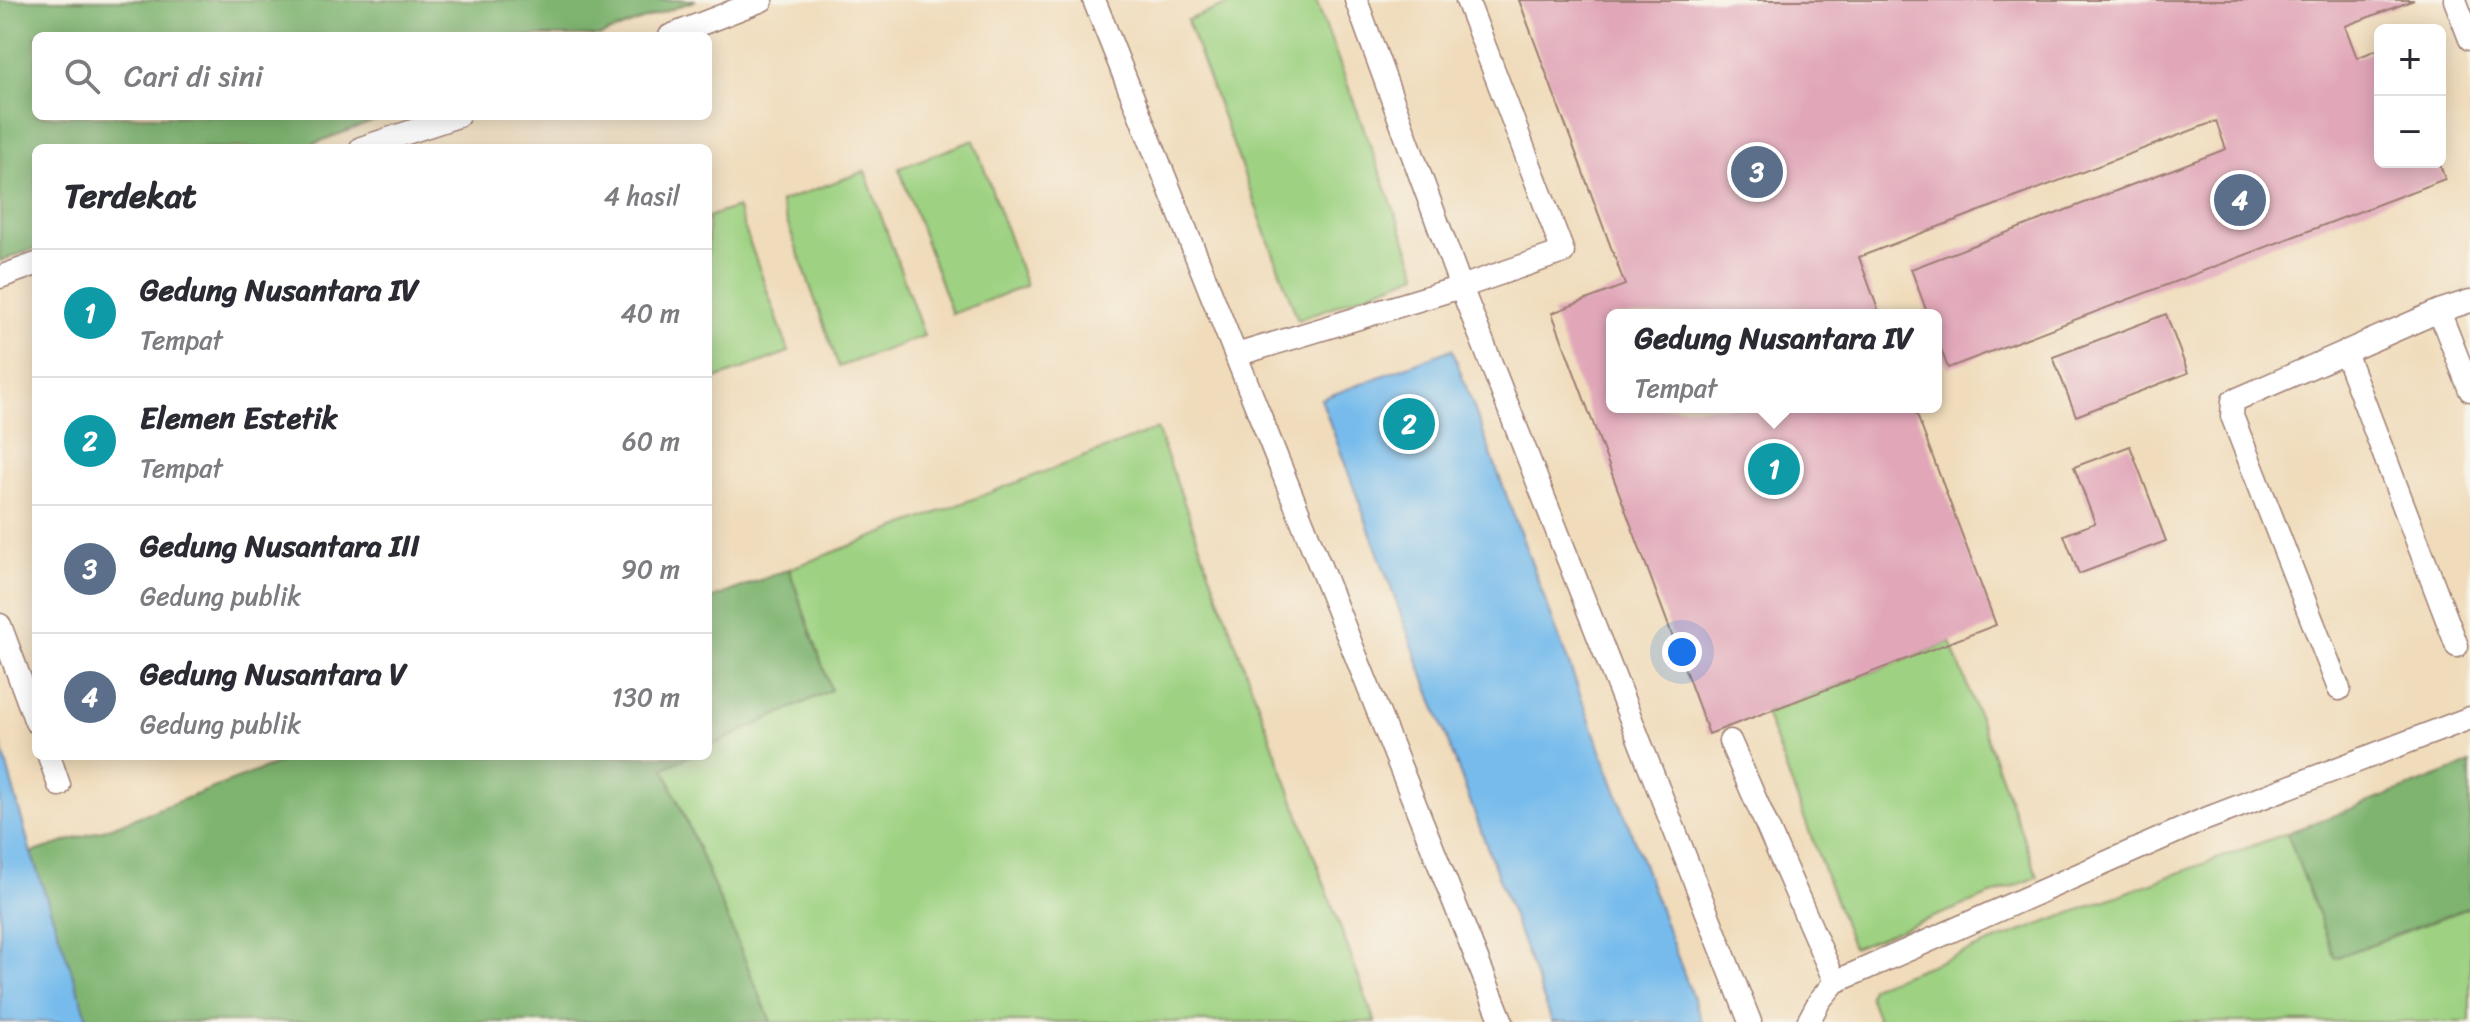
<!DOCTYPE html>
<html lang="id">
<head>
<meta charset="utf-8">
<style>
  :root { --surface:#fff; --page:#f2f2f3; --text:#2b2b33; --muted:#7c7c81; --line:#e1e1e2; --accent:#111827 }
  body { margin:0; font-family:Sriracha,sans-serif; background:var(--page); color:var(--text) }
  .controls { position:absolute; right:24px; top:24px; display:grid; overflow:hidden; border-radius:12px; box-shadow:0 4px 20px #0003 }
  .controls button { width:72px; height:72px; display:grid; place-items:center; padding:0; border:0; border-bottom:2px solid var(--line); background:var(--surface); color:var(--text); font:40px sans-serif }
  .you { position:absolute; left:1682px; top:652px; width:28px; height:28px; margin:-20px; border:6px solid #fff; border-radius:50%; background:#1a73e8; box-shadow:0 0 0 12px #1a73e833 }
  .badge { display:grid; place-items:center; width:52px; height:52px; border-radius:50%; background:var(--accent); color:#fff; font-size:26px; font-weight:700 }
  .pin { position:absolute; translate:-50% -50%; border:4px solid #fff; box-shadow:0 2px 8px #0006 }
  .popup { position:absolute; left:1606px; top:309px; width:336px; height:104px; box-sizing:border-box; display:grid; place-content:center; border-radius:12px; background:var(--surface); filter:drop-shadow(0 2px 6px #0005); font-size:26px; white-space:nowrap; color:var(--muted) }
  .popup b { font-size:30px; color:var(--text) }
  .popup::after { content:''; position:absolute; left:50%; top:100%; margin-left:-16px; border:16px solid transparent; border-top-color:var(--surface) }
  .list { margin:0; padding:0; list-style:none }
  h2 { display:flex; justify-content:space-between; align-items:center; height:104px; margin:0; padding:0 32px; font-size:34px }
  h2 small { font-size:26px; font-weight:400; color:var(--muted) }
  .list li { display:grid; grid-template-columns:52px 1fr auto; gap:24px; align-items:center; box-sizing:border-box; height:128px; padding:0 32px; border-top:2px solid var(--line) }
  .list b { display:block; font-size:30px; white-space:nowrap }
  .list p { margin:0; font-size:26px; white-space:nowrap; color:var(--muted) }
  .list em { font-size:26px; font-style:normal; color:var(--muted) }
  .icon { flex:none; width:44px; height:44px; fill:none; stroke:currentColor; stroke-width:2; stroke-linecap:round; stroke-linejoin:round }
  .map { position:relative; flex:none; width:2470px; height:1022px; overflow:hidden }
  .search { position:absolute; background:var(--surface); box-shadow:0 4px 20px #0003; left:32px; top:32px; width:680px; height:88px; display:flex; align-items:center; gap:20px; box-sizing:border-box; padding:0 28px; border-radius:12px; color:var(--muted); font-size:30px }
  .panel { position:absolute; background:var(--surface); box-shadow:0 4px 20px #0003; left:32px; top:144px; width:680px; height:616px; border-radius:12px }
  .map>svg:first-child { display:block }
  .green { fill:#9ed282; stroke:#747856; stroke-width:2 }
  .forest { fill:#7eb470; stroke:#646a4e; stroke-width:2 }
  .water { fill:#76bbec; stroke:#606d8c; stroke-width:2 }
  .building { fill:#e1a7b9 }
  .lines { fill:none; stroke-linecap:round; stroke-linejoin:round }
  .lane-casing { stroke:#9d7e73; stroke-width:25 }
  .lane { stroke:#fff; stroke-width:22 }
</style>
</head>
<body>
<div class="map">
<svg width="2470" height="1022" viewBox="0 0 2470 1022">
  <rect width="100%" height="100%" fill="#f7f3e8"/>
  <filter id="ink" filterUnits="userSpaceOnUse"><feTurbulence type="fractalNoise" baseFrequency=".0125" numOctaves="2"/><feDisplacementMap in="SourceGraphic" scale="16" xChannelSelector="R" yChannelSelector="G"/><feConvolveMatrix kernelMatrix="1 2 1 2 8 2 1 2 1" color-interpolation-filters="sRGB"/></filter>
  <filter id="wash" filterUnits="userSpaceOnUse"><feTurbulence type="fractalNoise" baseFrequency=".006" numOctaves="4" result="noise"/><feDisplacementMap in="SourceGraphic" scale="32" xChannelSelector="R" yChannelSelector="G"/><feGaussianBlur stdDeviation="1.8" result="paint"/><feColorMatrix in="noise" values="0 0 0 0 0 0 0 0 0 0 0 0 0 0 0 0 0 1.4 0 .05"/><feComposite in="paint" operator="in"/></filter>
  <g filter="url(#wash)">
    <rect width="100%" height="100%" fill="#f0dcbb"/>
    <path class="green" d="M1240,0H1316L1418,274L1298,320L1187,20Z
      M974,140L1026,286L952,314L899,168Z
      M865,171L924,336L839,367L780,202Z
      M737,207L789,352L715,379L708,360V217Z
      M1157,429L1375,1022H771L664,768L689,756H708V747L831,690L789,569Z
      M1951,642L2038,877L1853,948L1765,713Z
      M2287,833L2335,958L2470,907V1022H1879L1869,996L1871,987Z"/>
    <path class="forest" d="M0,0H696L600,36H36V116H387L302,148H36V248L0,261Z
      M789,569L831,690L708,747V600Z
      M297,756H689L664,768L771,1022H89L31,853L106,829Z
      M2470,764V907L2335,958L2287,833Z"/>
    <path class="water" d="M1452,349L1678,958L1702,1022H1552L1321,399Z
      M0,740L31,853L89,1022H0Z"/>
    <g id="blocks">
      <path class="building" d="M1519,0H2414L2345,26L2357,58L2376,50L2380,59V162H2439L2445,179L1948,368L1936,336V315H1928L1911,269L2226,149L2216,121L1859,257L1880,315H1612V407H1914L1996,625L1709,734L1552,313L1625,285Z
        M2166,314L2188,373L2076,416L2053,357Z
        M2130,446L2166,541L2079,574L2064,535L2095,523L2074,467Z"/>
    </g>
  </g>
  <g filter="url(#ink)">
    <use href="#blocks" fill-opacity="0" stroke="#9d7e73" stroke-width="2"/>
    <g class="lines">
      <g class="lane-casing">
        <path id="lane" d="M1094,0L1502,1022
          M1356,0L1461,287L1750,1022
          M2455,0L2470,39
          M670,36L762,0
          M361,148L458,116
          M0,277L36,264
          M2439,311L2470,390
          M2345,352L2457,646
          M1236,355L1461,287L1563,252L1467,0
          M0,625L36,722
          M2339,689L2232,416L2233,401L2439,311L2470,301
          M1730,741L1835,982
          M49,756L59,785
          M1808,1022L1820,1000L1835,982L2203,820L2470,718"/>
      </g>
      <use href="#lane" class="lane"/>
    </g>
  </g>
</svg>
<div class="controls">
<button>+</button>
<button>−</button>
</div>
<div class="you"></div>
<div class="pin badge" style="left:1774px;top:469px;background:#0f9aa8">1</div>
<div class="popup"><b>Gedung Nusantara IV</b>Tempat</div>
<div class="pin badge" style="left:1409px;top:424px;background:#0f9aa8">2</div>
<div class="pin badge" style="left:1757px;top:172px;background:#5c6f8a">3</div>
<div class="pin badge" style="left:2240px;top:200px;background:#5c6f8a">4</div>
<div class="search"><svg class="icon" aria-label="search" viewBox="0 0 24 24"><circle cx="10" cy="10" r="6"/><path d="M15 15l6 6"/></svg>Cari di sini</div>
<section class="panel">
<h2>Terdekat<small>4 hasil</small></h2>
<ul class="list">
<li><span class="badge" style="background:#0f9aa8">1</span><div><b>Gedung Nusantara IV</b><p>Tempat</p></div><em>40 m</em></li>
<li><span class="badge" style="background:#0f9aa8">2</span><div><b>Elemen Estetik</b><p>Tempat</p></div><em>60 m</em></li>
<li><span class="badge" style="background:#5c6f8a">3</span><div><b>Gedung Nusantara III</b><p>Gedung publik</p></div><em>90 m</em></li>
<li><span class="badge" style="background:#5c6f8a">4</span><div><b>Gedung Nusantara V</b><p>Gedung publik</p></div><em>130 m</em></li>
</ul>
</section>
</div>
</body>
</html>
